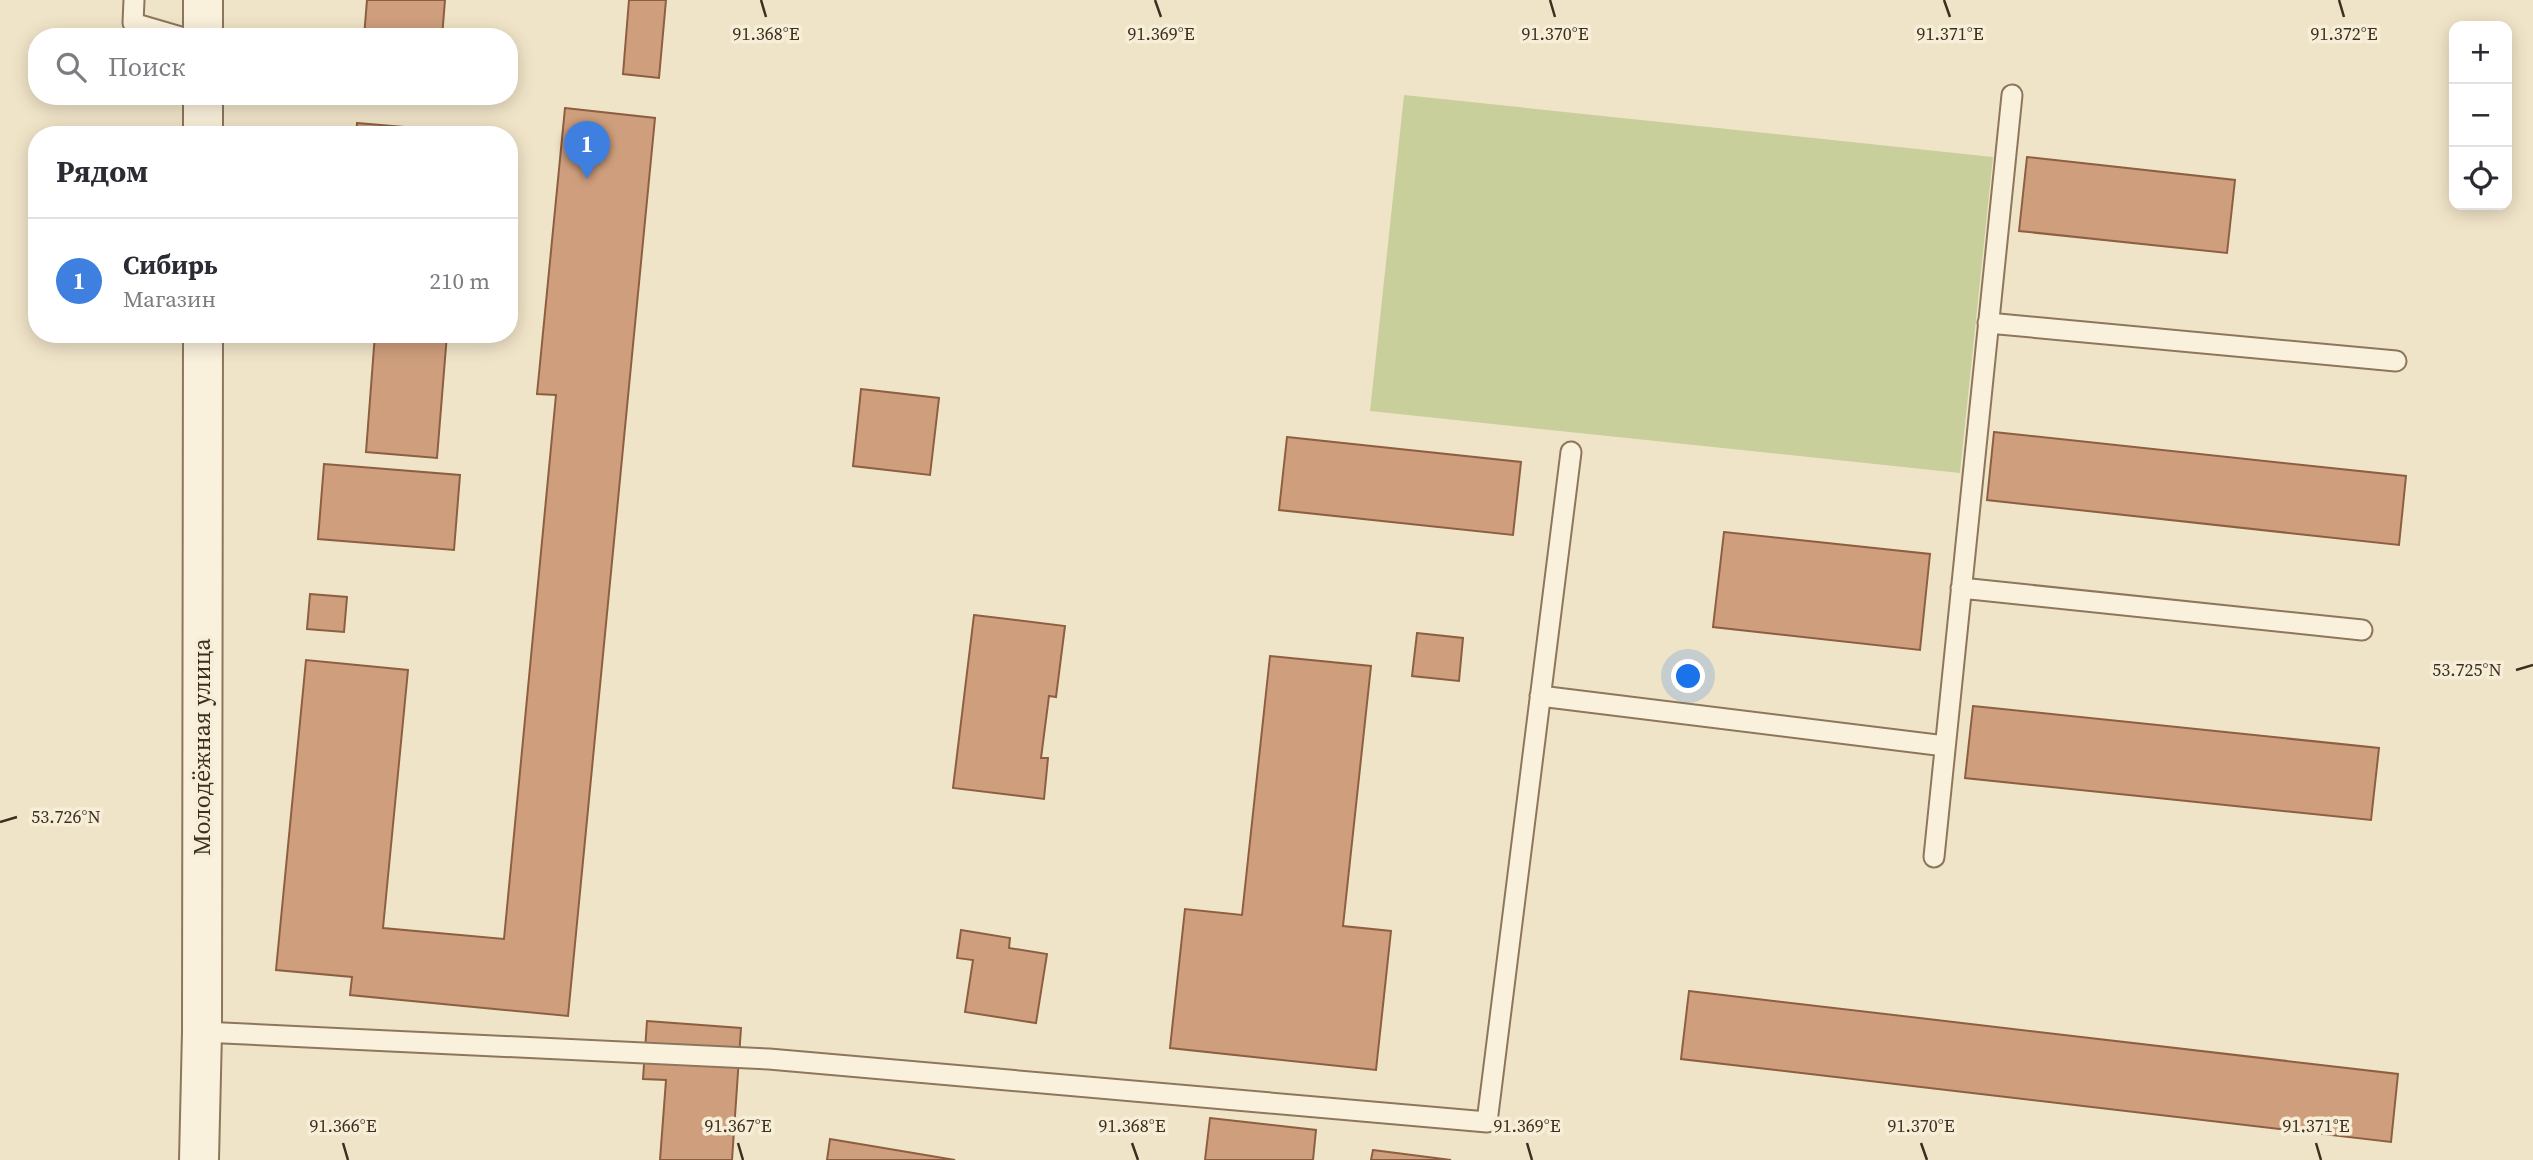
<!DOCTYPE html>
<html lang="ru">
<head>
<meta charset="utf-8">
<style>
  :root { --surface:#fff; --page:#f2f2f3; --text:#2b2b33; --muted:#7c7c81; --line:#e1e1e2; --accent:#9e2a2b }
  body { margin:0; font-family:"Source Serif 4",serif; background:var(--page); color:var(--text) }
  .controls { position:absolute; right:21px; top:21px; display:grid; overflow:hidden; border-radius:14px; box-shadow:0 4px 18px #0003 }
  .controls button { width:63px; height:63px; display:grid; place-items:center; padding:0; border:0; border-bottom:2px solid var(--line); background:var(--surface); color:var(--text); font:35px sans-serif }
  .you { position:absolute; left:1689px; top:677px; width:24px; height:24px; margin:-18px; border:5px solid #fff; border-radius:50%; background:#1a73e8; box-shadow:0 0 0 10px #1a73e833 }
  .badge { display:grid; place-items:center; width:46px; height:46px; border-radius:50%; background:var(--accent); color:#fff; font-size:23px; font-weight:700 }
  .pin { position:absolute; translate:-50% -58px; filter:drop-shadow(0 2px 4px #0008) }
  .pin::after { content:''; position:absolute; top:37px; width:24px; height:21px; background:inherit; clip-path:polygon(0 0,100% 0,50% 100%) }
  .list { margin:0; padding:0; list-style:none }
  h2 { display:flex; justify-content:space-between; align-items:center; height:91px; margin:0; padding:0 28px; font-size:30px }
  h2 small { font-size:23px; font-weight:400; color:var(--muted) }
  .list li { display:grid; grid-template-columns:46px 1fr auto; gap:21px; align-items:center; box-sizing:border-box; height:126px; padding:0 28px; border-top:2px solid var(--line) }
  .list b { display:block; font-size:26px; white-space:nowrap }
  .list p { margin:0; font-size:23px; white-space:nowrap; color:var(--muted) }
  .list em { font-size:23px; font-style:normal; color:var(--muted) }
  .icon { flex:none; width:38px; height:38px; fill:none; stroke:currentColor; stroke-width:2; stroke-linecap:round; stroke-linejoin:round }
  .map { position:relative; flex:none; width:2533px; height:1160px; overflow:hidden }
  .search { position:absolute; background:var(--surface); box-shadow:0 4px 18px #0003; left:28px; top:28px; width:490px; height:77px; display:flex; align-items:center; gap:18px; box-sizing:border-box; padding:0 24px; border-radius:28px; color:var(--muted); font-size:26px }
  .panel { position:absolute; background:var(--surface); box-shadow:0 4px 18px #0003; left:28px; top:126px; width:490px; height:217px; border-radius:28px }
  .map>svg:first-child { display:block }
  .green { fill:#c9cf9b }
  .building { fill:#cf9f7d; stroke:#8d5f41; stroke-width:2 }
  .lines { fill:none; stroke-linecap:round; stroke-linejoin:round }
  .lane-casing { stroke:#8d765c; stroke-width:23 }
  .street-casing { stroke:#8d765c; stroke-width:42 }
  .lane { stroke:#faf1dc; stroke-width:19 }
  .street { stroke:#faf1dc; stroke-width:38 }
  .ticks { fill:none; stroke:#3d2e20; stroke-width:2.5 }
  .labels { text-anchor:middle; stroke-width:7; stroke-linejoin:round; paint-order:stroke }
  .street-label { font-size:24px; fill:#3d2e20; stroke:#f7eed8 }
  .ticks-label { font-size:18px; text-anchor:middle; fill:#3d2e20; stroke:#f7eed8; stroke-width:7; stroke-linejoin:round; paint-order:stroke }
</style>
</head>
<body>
<div class="map">
<svg width="2533" height="1160" viewBox="0 0 2533 1160">
  <rect width="100%" height="100%" fill="#f0e4c8"/>
  <path class="green" d="M1404,95L1993,157L1960,473L1370,411Z"/>
  <path class="building" d="M367,0H445L442,37H364Z
    M629,0H666L659,78L623,74Z
    M565,108L655,118L568,1016L350,995L352,977L276,970L306,660L408,670L383,928L504,939L556,395L537,394Z
    M357,123L488,134L487,135H356Z
    M2027,157L2235,180L2227,253L2019,231Z
    M375,334H447L437,458L366,452Z
    M861,389L939,398L930,475L853,466Z
    M1994,432L2406,476L2399,545L1987,500Z
    M1287,437L1521,462L1513,535L1279,510Z
    M324,464L460,475L454,550L318,539Z
    M1724,532L1930,554L1920,650L1713,627Z
    M310,594L347,597L344,632L307,629Z
    M974,615L1065,626L1056,697L1049,696L1041,758H1048L1044,799L953,788Z
    M1417,633L1463,638L1459,681L1412,676Z
    M1270,656L1371,666L1343,926L1391,931L1376,1070L1170,1048L1185,909L1242,915Z
    M1973,706L2379,748L2371,820L1965,778Z
    M961,930L1010,938L1009,948L1047,954L1036,1023L965,1012L973,960L957,958Z
    M1689,991L2398,1074L2391,1142L1681,1059Z
    M647,1021L741,1028L732,1160H660L666,1080L643,1079Z
    M1210,1118L1316,1130L1313,1160H1205Z
    M830,1139L955,1160H827Z
    M1373,1150L1451,1160H1371Z"/>
  <g class="lines">
    <g class="lane-casing">
      <path id="lane" d="M134,0L133,23L181,37
        M1988,323L2396,361
        M1961,588L2362,630
        M1540,696L1945,746
        M1934,857L2012,95
        M202,1032L769,1059L1487,1122L1571,452"/>
    </g>
    <g class="street-casing">
      <path id="street" d="M203,37V0
        M203,135V96
        M199,1160L202,1032L203,334"/>
    </g>
    <use href="#lane" class="lane"/>
    <use href="#street" class="street"/>
  </g>
  <path class="ticks" d="M761,0L766,17M1155,0L1161,17M1550,0L1555,17M1944,0L1950,17M2339,0L2344,17M2516,670L2533,665M0,822L17,817M343,1143L348,1160M738,1143L743,1160M1132,1143L1138,1160M1527,1143L1532,1160M1921,1143L1927,1160M2316,1143L2321,1160"/>
  <g class="labels">
    <g class="street-label">
      <text transform="translate(202 747) rotate(-90)" y="8">Молодёжная улица</text>
    </g>
  </g>
  <g class="ticks-label">
    <text x="766" y="40">91.368°E</text>
    <text x="1161" y="40">91.369°E</text>
    <text x="1555" y="40">91.370°E</text>
    <text x="1950" y="40">91.371°E</text>
    <text x="2344" y="40">91.372°E</text>
    <text x="2467" y="676">53.725°N</text>
    <text x="66" y="823">53.726°N</text>
    <text x="343" y="1132">91.366°E</text>
    <text x="738" y="1132">91.367°E</text>
    <text x="1132" y="1132">91.368°E</text>
    <text x="1527" y="1132">91.369°E</text>
    <text x="1921" y="1132">91.370°E</text>
    <text x="2316" y="1132">91.371°E</text>
  </g>
</svg>
<div class="controls">
<button>+</button>
<button>−</button>
<button><svg class="icon" aria-label="locate" viewBox="0 0 24 24"><circle cx="12" cy="12" r="6"/><path d="M12 2v4M12 18v4M2 12h4M18 12h4"/></svg></button>
</div>
<div class="you"></div>
<div class="pin badge" style="left:587px;top:179px;background:#3f7fe0">1</div>
<div class="search"><svg class="icon" aria-label="search" viewBox="0 0 24 24"><circle cx="10" cy="10" r="6"/><path d="M15 15l6 6"/></svg>Поиск</div>
<section class="panel">
<h2>Рядом<small></small></h2>
<ul class="list">
<li><span class="badge" style="background:#3f7fe0">1</span><div><b>Сибирь</b><p>Магазин</p></div><em>210 m</em></li>
</ul>
</section>
</div>
</body>
</html>
